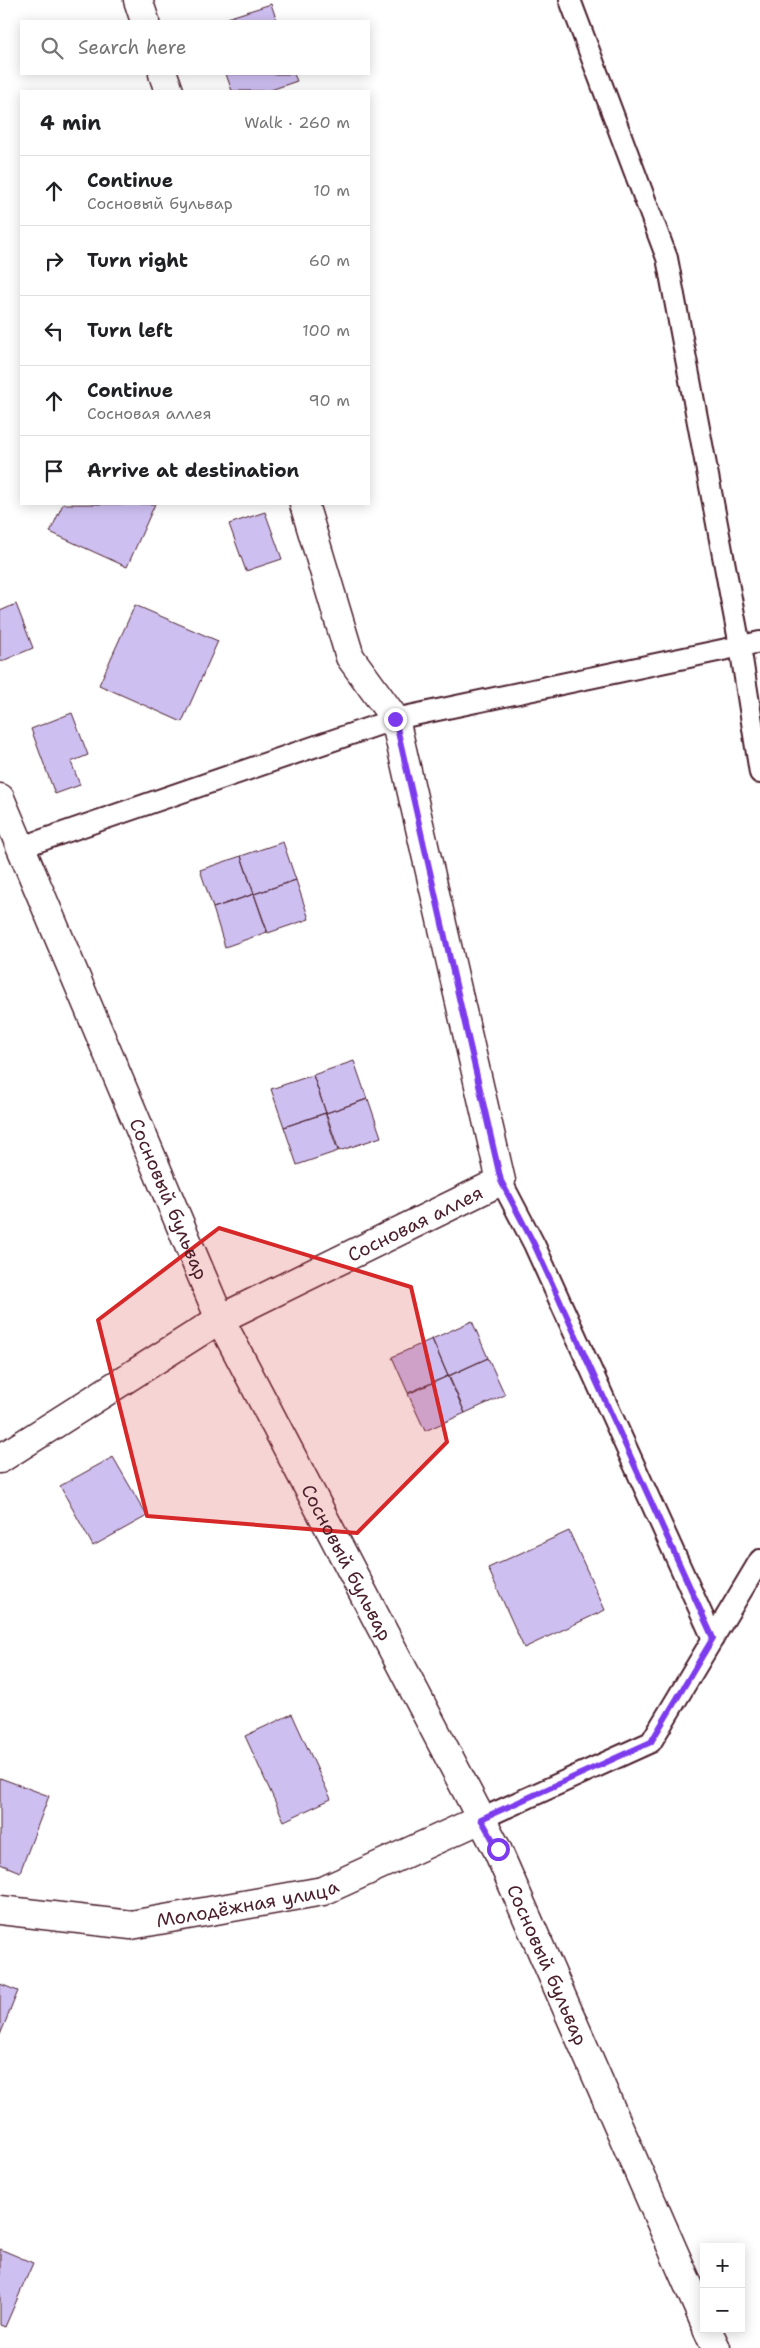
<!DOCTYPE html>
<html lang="en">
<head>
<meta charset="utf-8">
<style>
  :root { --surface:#fff; --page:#f2f2f2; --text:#202124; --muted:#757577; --line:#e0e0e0 }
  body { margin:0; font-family:"Shantell Sans",sans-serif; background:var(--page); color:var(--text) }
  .controls { position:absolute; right:15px; bottom:15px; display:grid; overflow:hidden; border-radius:0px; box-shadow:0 2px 12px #0003 }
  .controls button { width:45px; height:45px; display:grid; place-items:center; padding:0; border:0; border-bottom:1px solid var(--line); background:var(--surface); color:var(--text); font:25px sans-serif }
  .stop { position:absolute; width:15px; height:15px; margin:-11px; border:4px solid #7c3aed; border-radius:50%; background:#fff }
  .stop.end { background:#7c3aed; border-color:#fff; box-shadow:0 1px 5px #0008 }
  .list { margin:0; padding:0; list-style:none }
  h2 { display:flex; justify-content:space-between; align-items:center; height:65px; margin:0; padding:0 20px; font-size:21px }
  h2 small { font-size:16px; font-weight:400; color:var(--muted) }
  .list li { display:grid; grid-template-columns:32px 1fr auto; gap:15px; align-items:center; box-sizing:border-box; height:70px; padding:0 20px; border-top:1px solid var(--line) }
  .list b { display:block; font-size:19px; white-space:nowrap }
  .list p { margin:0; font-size:16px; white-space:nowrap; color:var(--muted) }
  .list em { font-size:16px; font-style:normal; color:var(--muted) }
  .icon { flex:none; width:28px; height:28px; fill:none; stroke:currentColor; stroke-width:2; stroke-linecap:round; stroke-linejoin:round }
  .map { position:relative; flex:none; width:760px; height:2348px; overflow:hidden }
  .search { position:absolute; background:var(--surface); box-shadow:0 2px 12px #0003; left:20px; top:20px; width:350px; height:55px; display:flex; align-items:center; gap:12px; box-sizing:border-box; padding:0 18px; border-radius:0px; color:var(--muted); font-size:19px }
  .panel { position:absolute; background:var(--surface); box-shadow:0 2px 12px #0003; left:20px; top:90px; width:350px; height:415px; border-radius:0px }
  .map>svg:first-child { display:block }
  .building { fill:#cebff1; stroke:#4a1f2b }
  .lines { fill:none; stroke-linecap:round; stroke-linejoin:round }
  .service-casing { stroke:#4a1f2b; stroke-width:24 }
  .minor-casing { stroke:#4a1f2b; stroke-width:31 }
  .service { stroke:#fff; stroke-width:20 }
  .minor { stroke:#fff; stroke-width:28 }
  .route { stroke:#7c3aed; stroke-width:6 }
  .marked { fill:#d62828; fill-opacity:0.2; stroke:#d62828; stroke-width:4; stroke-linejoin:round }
  .labels { text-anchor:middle; stroke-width:4.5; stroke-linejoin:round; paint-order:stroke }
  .street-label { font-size:19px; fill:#4a1f2b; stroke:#fff }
</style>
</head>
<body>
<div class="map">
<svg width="760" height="2348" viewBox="0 0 760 2348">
  <rect width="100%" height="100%" fill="#fff"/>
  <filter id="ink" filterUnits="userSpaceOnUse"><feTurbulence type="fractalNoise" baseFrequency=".02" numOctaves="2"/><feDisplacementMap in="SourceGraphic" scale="10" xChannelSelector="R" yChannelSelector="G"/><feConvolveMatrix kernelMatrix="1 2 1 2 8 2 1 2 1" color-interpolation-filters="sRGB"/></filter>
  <g filter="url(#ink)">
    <path class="building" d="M271,4L277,21H218Z
      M226,74H294L297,81L268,91H232Z
      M63,504H155L127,567L50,532Z
      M265,512L282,559L246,571L229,524Z
      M16,604L33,648L0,662V611Z
      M135,605L218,641L182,722L99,685Z
      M72,713L88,755L71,762L80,785L55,794L31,729Z
      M283,842L296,880L254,894L241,856Z
      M241,856L254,894L213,908L200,870Z
      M296,880L309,919L268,933L254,894Z
      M254,894L267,932L225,947L213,908Z
      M354,1061L367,1099L326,1113L313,1075Z
      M313,1075L326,1113L284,1127L271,1089Z
      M368,1099L381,1137L339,1151L326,1113Z
      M325,1113L338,1151L297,1165L284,1127Z
      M472,1321L488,1358L448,1376L432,1339Z
      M432,1339L448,1376L408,1393L392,1357Z
      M488,1358L505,1395L465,1413L449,1376Z
      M448,1376L465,1413L425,1431L408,1394Z
      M113,1457L147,1516L93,1546L60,1486Z
      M569,1531L605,1610L524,1648L488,1568Z
      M292,1714L331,1799L284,1821L245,1736Z
      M0,1778L49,1796L20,1872L0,1864Z
      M0,1984L18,1991L0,2035Z
      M0,2249L33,2263L5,2327L0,2325Z"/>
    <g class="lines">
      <g class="service-casing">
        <path id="service" d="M570,0L667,258L740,646L760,773
          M19,848L395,719L760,642
          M501,1181L534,1244L713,1639
          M481,1819L651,1742L760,1560"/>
      </g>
      <g class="minor-casing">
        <g id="minor">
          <path d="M138,0L145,21"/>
          <path d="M163,74L169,91"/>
          <path id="s1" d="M0,798L220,1319L497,1849L704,2321"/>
          <path id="s2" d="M0,1459L220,1319L501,1181L395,719L350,657L304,504"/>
          <path id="s3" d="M0,1910L131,1925L323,1891L481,1819"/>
          <path d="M707,2329L716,2348"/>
        </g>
      </g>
      <use href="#service" class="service"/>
      <use href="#minor" class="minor"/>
    </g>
  </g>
  <g class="lines" filter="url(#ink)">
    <path class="route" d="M395,719L501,1181L534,1244L713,1638L651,1742L481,1819L498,1849"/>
  </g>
  <path class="marked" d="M219,1228L411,1287L447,1442L357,1533L147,1516L98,1320Z"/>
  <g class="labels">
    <g class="street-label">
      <text dy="7" stroke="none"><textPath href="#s1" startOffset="435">Сосновый бульвар</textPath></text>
      <text dy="7" stroke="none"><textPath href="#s2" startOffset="478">Сосновая аллея</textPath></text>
      <text dy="7" stroke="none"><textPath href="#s1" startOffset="840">Сосновый бульвар</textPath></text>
      <text dy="7" stroke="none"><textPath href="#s3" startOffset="250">Молодёжная улица</textPath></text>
      <text dy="7" stroke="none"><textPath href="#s1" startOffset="1290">Сосновый бульвар</textPath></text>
    </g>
  </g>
</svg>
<div class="controls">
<button>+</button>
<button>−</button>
</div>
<div class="stop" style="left:498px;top:1849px"></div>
<div class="stop end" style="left:395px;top:719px"></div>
<div class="search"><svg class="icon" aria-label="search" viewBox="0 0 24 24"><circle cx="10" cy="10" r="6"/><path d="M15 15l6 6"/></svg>Search here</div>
<section class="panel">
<h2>4 min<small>Walk · 260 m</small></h2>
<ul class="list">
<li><svg class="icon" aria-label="ahead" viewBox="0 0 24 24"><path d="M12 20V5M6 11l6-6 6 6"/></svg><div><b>Continue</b><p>Сосновый бульвар</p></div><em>10 m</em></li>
<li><svg class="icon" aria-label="right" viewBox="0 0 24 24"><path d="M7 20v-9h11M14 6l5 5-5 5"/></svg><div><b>Turn right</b></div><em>60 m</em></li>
<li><svg class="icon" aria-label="left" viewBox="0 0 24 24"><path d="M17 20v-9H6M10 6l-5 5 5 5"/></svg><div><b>Turn left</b></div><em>100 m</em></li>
<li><svg class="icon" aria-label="ahead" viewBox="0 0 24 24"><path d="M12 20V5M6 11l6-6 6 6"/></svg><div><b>Continue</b><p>Сосновая аллея</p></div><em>90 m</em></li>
<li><svg class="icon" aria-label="arrive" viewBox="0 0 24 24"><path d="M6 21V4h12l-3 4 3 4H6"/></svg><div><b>Arrive at destination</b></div></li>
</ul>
</section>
</div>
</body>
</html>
